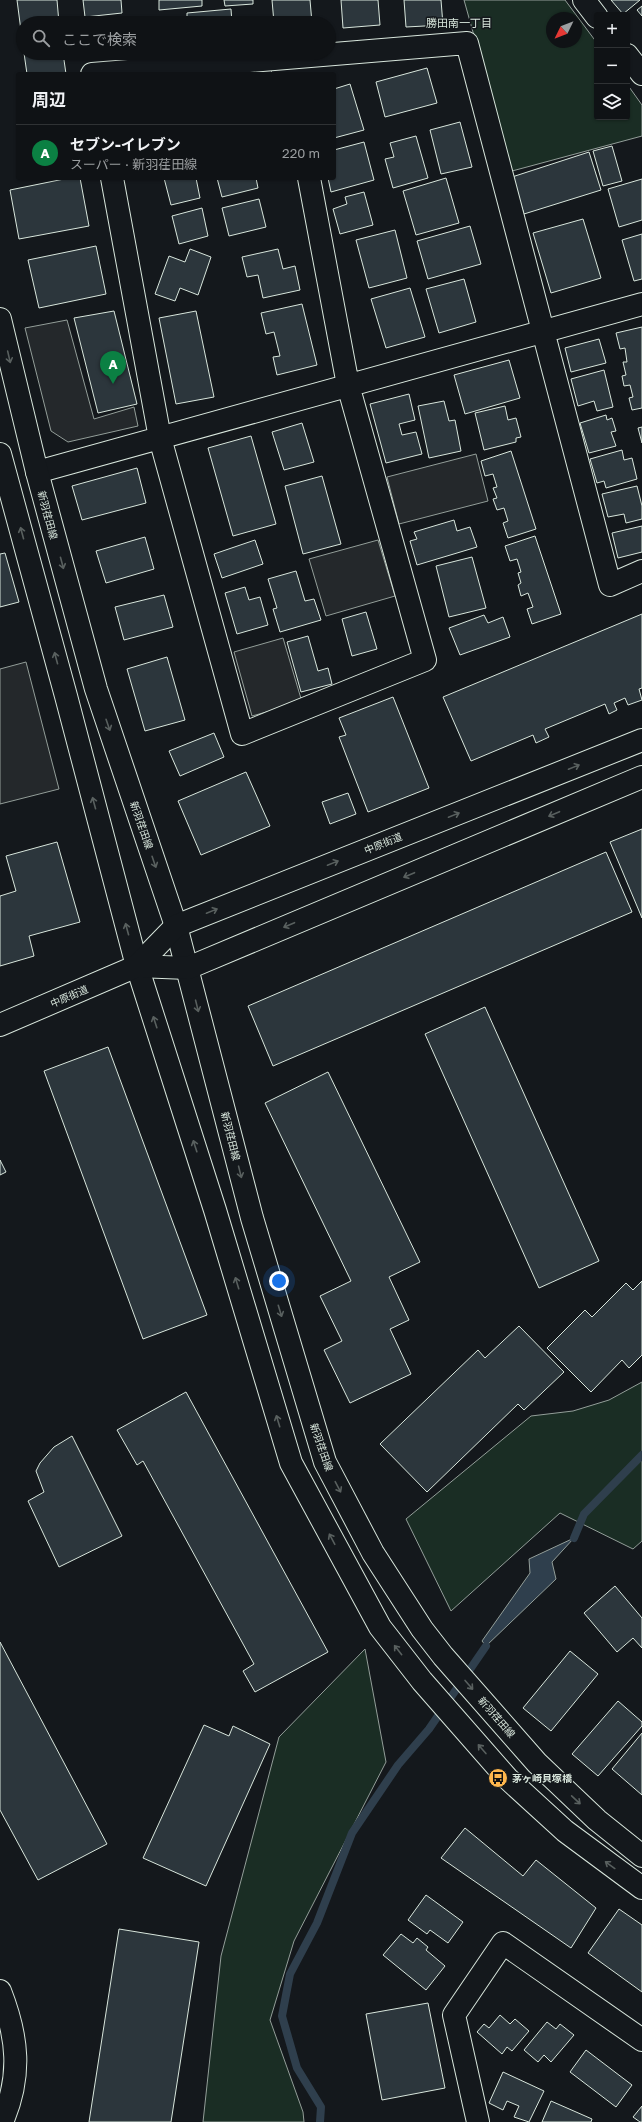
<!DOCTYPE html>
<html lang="ja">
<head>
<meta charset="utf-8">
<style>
  :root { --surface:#0f1215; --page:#181b1e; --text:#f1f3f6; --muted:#9b9ea0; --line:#2f3234; --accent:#0b8043 }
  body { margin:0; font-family:"Golos Text","Noto Sans JP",sans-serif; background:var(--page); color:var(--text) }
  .controls { position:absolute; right:12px; top:12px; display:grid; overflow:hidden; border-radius:4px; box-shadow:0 1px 3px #0004 }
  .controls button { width:36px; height:36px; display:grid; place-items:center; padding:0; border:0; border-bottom:1px solid var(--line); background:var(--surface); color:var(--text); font:20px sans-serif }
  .compass { position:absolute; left:546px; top:12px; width:36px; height:36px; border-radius:50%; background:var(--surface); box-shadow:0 1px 3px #0004; rotate:227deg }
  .you { position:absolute; left:279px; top:1281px; width:14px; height:14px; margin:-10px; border:3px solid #fff; border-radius:50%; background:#1a73e8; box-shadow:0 0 0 6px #1a73e833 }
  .badge { display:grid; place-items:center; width:26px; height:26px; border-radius:50%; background:var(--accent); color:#fff; font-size:13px; font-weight:700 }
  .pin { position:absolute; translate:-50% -33px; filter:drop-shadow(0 1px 2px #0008) }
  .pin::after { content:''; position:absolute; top:21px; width:14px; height:12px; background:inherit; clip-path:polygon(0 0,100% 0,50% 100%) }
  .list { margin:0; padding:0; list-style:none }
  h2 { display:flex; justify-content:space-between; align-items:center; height:52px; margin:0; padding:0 16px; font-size:17px }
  h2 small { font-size:13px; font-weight:400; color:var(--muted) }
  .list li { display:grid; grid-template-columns:26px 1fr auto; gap:12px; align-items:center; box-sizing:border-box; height:56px; padding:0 16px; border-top:1px solid var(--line) }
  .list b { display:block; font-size:15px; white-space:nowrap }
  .list p { margin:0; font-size:13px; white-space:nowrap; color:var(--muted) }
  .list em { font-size:13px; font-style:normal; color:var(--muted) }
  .icon { flex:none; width:22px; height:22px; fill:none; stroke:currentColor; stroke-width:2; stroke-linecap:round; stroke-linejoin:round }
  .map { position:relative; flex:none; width:642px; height:2122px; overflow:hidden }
  .search { position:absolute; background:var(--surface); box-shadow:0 1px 3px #0004; left:16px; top:16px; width:320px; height:44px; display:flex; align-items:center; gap:10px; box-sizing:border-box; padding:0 14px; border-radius:22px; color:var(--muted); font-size:15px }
  .panel { position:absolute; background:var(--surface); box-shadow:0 1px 3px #0004; left:16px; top:72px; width:320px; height:108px; border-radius:4px }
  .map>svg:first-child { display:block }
  .green { fill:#1a2d24; stroke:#939e99; fill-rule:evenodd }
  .parking { fill:#24282b; stroke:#939e99 }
  .water { fill:#2f3f4d; stroke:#939e99 }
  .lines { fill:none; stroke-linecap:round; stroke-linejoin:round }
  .stream { stroke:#2f3f4d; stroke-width:8 }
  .building { fill:#2c363c; stroke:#d8e6dc }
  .street-casing { stroke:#d8e6dc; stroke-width:24 }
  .secondary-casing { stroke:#d8e6dc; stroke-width:24 }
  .primary-casing { stroke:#d8e6dc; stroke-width:24 }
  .street { stroke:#14181c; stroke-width:22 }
  .secondary { stroke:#14181c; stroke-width:22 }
  .primary { stroke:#14181c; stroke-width:22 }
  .oneway { stroke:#59605f }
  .labels { text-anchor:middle; stroke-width:3; stroke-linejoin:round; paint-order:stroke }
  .street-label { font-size:10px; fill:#d8e6dc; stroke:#14181c }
  .poi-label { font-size:10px; font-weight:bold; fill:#d8e6dc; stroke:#14181c; text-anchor:start }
  .neighbourhood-label { font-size:11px; fill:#d8e6dc; stroke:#14181c }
</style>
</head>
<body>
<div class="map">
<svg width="642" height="2122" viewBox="0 0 642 2122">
  <rect width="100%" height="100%" fill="#14181c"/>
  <path class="green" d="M464,0H565L597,43V117H627V84L642,105V136L512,171ZM552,18H576V42H552Z
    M642,1382V1541L633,1549L560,1513L451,1611L406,1519L531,1416L573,1411L609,1400Z
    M365,1649L386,1762L294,1941L270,2020L303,2112L304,2122H203L221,1956L279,1737Z"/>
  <path class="parking" d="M271,69L272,74H245Z
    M67,320L94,419L134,407L138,426L68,442L51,431L25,328Z
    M476,454L488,501L399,524L387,477Z
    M378,540L395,596L326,616L309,559Z
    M283,638L302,702L252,716L234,652Z
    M26,662L59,789L0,804V669Z"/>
  <path class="water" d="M574,1538L552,1562L556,1579L486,1646L482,1641L530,1573L529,1559Z"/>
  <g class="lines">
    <path class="stream" d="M574,1538L584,1514L642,1455
      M320,2122L321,2107L297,2068L282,2016L290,1974L317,1923L352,1833L398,1765L429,1729L486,1646"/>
  </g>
  <path class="building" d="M17,0H57L59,23H23V46Z
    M83,0H121L122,13L85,17Z
    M159,0H202V6L159,10Z
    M224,0H253V4L225,6Z
    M272,0H310L312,23H274Z
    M341,0H378L380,25L343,28Z
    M404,0H441L443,25L406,27Z
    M611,0H640L623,14Z
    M642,6V16L637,10Z
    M231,9L232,23H187V13Z
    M126,19V23H85Z
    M24,53H63L66,74H27Z
    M427,68L437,103L385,117L376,82Z
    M350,84L364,130L334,138V89Z
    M460,122L472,167L441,174L430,130Z
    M416,136L428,178L393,188L385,159L394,157L390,143Z
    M364,142L374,180L331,192L328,178H334V150Z
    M612,146L622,181L603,186L593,151Z
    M589,152L601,190L524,214L512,177Z
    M69,178H80L89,226L19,239L10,190Z
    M164,178H196L200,198L171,205Z
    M217,178H256L258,188L222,197Z
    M446,178L459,223L416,235L403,191Z
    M642,179V220L619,227L608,189Z
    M364,192L373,225L340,234L333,209L347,204L345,197Z
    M259,199L266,227L229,236L222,208Z
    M202,208L208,236L179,244L172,216Z
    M583,219L601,278L551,293L533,233Z
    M470,226L481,264L428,279L417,241Z
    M395,230L407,278L369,288L356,240Z
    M642,234V279L634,281L622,240Z
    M96,246L106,294L39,308L28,260Z
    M190,249L211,257L198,295L180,288L175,301L155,294L169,256L185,262Z
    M278,249L283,269L295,266L300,290L263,298L258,275L247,277L242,257Z
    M464,279L476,322L439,333L426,289Z
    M410,288L425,337L386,348L371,299Z
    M302,304L317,365L277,375L273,357L280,356L274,332L266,334L261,313Z
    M114,311L137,404L98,413L74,318Z
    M196,311L214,397L176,404L159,318Z
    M642,327V408L632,410L629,398L633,397L630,385L624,386L622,376L626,375L623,362H627L625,348L620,349L616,333Z
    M599,339L606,363L571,372L565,348Z
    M509,360L520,398L465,414L454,375Z
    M604,370L613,407L597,411L594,401L578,406L571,379Z
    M409,394L415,420L399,424L402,435L416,432L422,454L386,463L370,404Z
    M444,401L449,421L455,420L461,451L429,458L418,406Z
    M505,406L508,420L516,418L521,437L516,438V442L484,450L475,413Z
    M606,415L607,420L612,418L616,431L611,432L616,446L589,453L580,423Z
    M302,423L314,462L284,470L272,432Z
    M642,427V443L638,428Z
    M251,436L276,524L233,536L208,448Z
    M622,450L624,460L632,458L637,479L606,488L604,481L597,483L590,459Z
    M511,451L536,529L508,538L503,523L508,521L504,508L497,510L493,499L497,498L493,488L497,487L493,474L485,476L481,461Z
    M137,468L146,503L82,520L72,486Z
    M322,476L341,544L303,554L285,486Z
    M637,486L642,506V519L626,523L624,514L608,517L602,494Z
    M454,520L457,531L470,527L477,547L417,565L410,541L417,539L414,532Z
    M642,526V552L618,558L612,533Z
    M535,536L561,614L532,624L527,609L533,607L528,593L521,596L518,585L521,583L518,573L521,572L517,559L510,561L505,546Z
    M145,537L154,569L106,583L96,551Z
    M255,540L263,564L222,578L214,554Z
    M5,553L19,602L0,607V554Z
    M472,557L486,608L449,617L436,566Z
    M296,571L305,601L314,599L321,620L280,632L273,609L277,608L268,579Z
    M245,587L249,600L260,597L268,625L237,634L225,593Z
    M164,595L173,627L124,640L115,607Z
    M366,612L377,649L352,656L342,619Z
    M642,614V688L639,689L642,700L628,705L625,698L614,703L617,710L609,714L605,704L545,729L549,737L536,743L533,735L471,761L443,697Z
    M484,615L488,623L503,617L510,637L460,655L449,628Z
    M308,636L318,671L328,668L332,684L301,692L287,642Z
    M167,657L185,720L145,731L127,669Z
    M393,697L429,788L368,812L339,737L346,735L339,718Z
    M214,733L224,757L180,776L169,751Z
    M246,772L270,826L201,855L178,801Z
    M348,793L356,814L330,824L322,802Z
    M642,829V918L610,842Z
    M57,842L80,922L29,936L34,956L0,966V896L16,891L6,856Z
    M606,852L632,912L273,1066L248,1006Z
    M485,1007L599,1261L539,1288L425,1034Z
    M108,1047L207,1315L143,1339L44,1071Z
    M328,1072L420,1262L389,1277L409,1320L390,1329L411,1374L350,1403L324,1350L342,1341L320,1296L351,1281L265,1103Z
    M0,1160L6,1172L0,1175Z
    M642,1281V1355L629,1368L622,1360L591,1392L547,1348L585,1310L592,1317L626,1283L633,1290Z
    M519,1326L564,1372L524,1410L518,1404L427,1492L380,1444L478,1350L485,1358Z
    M186,1392L328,1652L255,1692L243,1671L254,1664L143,1461L137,1465L117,1430Z
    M72,1436L122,1536L59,1567L28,1501L44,1492L36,1471L40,1463L54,1447Z
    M615,1586L642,1618V1648L633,1638L617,1652L584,1613Z
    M0,1642L107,1844L38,1880L0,1810Z
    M570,1651L598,1674L551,1731L523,1708Z
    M618,1701L642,1722V1726L598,1776L572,1754Z
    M204,1725L229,1736L233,1726L270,1744L206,1886L143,1858Z
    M642,1733V1795L612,1769Z
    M465,1828L523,1876L536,1860L596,1908L571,1948L441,1858Z
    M426,1895L463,1922L448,1943L430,1930L427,1934L408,1920Z
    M619,1909L642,1925V1992L588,1953Z
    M119,1929L199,1942L171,2122H89Z
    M401,1934L413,1943L417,1938L428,1947L426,1950L445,1966L426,1990L383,1955Z
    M428,2003L445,2088L382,2100L366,2014Z
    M500,2015L510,2024L515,2019L529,2031L512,2051L507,2047L502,2054L477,2032L484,2024L489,2028Z
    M547,2022L556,2029L560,2024L574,2035L551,2062L544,2055L538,2062L524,2050Z
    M586,2050L632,2085L616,2107L570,2072Z
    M503,2072L544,2091L529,2122L514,2117L519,2106L507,2101L503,2110L489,2103Z
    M551,2101L592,2119L591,2122H542Z
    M642,2106V2122H640L633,2117Z"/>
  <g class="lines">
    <g class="street-casing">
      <path id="street" d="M92,74L467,43L610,585L642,571
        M112,178L160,438L242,734L425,660L348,385L309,178
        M37,472L642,304
        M478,2122L454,2015L503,1943L642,2040"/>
    </g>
    <g class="secondary-casing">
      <path id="secondary" d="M584,0L597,17
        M627,55L642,74
        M0,319L37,472L96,689L176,926L252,1218L325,1462L373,1553L422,1629L443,1656L537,1763L597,1820L642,1856
        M0,454L66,696L137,966L215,1210L291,1463L380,1627L422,1681L507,1778L565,1831L642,1888
        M0,1991C18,2037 22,2076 2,2122"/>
    </g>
    <g class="primary-casing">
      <path id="primary" d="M137,966L188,968L642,777
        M0,1025L137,966L176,926L642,740"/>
    </g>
    <use href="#street" class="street"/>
    <use href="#secondary" class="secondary"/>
    <use href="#primary" class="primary"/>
  </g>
  <defs><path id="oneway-shaft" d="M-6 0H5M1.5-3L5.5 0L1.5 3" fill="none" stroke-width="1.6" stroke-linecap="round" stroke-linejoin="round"/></defs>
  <g class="oneway">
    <use href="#oneway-shaft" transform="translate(9 357) rotate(77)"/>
    <use href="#oneway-shaft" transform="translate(22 533) rotate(-105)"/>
    <use href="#oneway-shaft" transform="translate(62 563) rotate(75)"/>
    <use href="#oneway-shaft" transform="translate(56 658) rotate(-105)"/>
    <use href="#oneway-shaft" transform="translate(108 725) rotate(71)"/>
    <use href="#oneway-shaft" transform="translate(574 767) rotate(-22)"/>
    <use href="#oneway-shaft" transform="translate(94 803) rotate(-105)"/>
    <use href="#oneway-shaft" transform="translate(554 814) rotate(157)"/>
    <use href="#oneway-shaft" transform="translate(454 815) rotate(-22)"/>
    <use href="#oneway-shaft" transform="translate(154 862) rotate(71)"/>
    <use href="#oneway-shaft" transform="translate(333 863) rotate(-22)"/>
    <use href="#oneway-shaft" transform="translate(409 875) rotate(157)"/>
    <use href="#oneway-shaft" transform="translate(212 911) rotate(-22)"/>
    <use href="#oneway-shaft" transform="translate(289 925) rotate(157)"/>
    <use href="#oneway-shaft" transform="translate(127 929) rotate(-105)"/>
    <use href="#oneway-shaft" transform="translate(197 1006) rotate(76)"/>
    <use href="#oneway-shaft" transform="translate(155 1022) rotate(-108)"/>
    <use href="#oneway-shaft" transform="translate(195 1146) rotate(-108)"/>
    <use href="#oneway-shaft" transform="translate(240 1172) rotate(76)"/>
    <use href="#oneway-shaft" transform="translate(237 1283) rotate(-107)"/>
    <use href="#oneway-shaft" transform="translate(280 1311) rotate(73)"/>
    <use href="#oneway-shaft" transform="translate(278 1421) rotate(-107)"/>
    <use href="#oneway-shaft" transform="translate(338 1487) rotate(62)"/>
    <use href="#oneway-shaft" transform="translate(332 1539) rotate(-118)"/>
    <use href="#oneway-shaft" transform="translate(398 1650) rotate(-128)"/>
    <use href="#oneway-shaft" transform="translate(469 1685) rotate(49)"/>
    <use href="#oneway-shaft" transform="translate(482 1749) rotate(-131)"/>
    <use href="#oneway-shaft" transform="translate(576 1800) rotate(43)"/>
    <use href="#oneway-shaft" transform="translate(610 1865) rotate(-144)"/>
  </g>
  <defs>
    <g id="bus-disc" transform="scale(1)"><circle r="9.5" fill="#ffb74d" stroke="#14181c"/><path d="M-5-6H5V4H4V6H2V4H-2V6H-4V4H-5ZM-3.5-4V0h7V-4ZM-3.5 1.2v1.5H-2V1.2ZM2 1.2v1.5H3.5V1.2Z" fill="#111"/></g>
  </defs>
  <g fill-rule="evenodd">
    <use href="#bus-disc" x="498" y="1778"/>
  </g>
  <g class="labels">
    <g class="street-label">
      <text transform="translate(48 515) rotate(75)" y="4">新羽荏田線</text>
      <text transform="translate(142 825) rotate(71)" y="4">新羽荏田線</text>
      <text transform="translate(383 843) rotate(-22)" y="4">中原街道</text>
      <text transform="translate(69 996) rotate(-23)" y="4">中原街道</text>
      <text transform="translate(231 1136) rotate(76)" y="4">新羽荏田線</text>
      <text transform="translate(322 1447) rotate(71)" y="4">新羽荏田線</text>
      <text transform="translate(497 1717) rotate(49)" y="4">新羽荏田線</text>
    </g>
    <g class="poi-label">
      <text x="512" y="1782">茅ヶ崎貝塚橋</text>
    </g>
    <g class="neighbourhood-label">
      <text x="459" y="27">勝田南一丁目</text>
    </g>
  </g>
</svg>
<div class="controls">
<button>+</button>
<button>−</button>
<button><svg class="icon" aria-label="layers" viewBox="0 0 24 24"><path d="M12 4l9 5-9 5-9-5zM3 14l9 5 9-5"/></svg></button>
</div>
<svg class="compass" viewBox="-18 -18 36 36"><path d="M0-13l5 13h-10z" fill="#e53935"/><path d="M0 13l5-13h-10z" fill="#9b9ea0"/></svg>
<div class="you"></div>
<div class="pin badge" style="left:113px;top:384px">A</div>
<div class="search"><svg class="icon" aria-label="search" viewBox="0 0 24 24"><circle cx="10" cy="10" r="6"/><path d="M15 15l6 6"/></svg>ここで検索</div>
<section class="panel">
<h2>周辺<small></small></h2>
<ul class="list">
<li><span class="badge">A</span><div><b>セブン-イレブン</b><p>スーパー · 新羽荏田線</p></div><em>220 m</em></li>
</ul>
</section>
</div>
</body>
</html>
